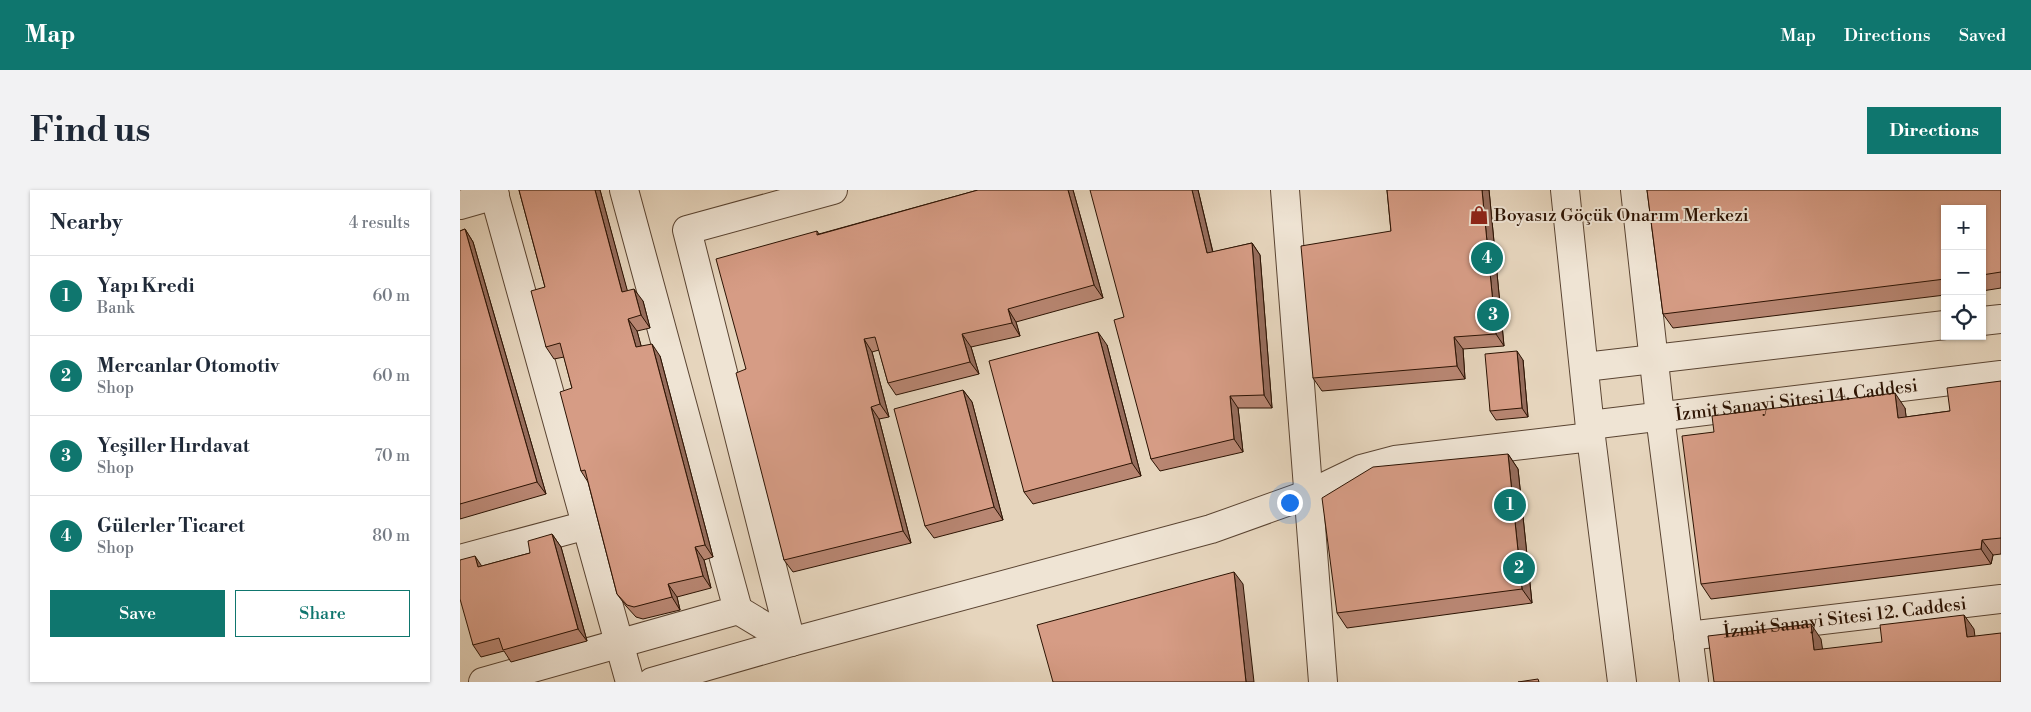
<!DOCTYPE html>
<html lang="en">
<head>
<meta charset="utf-8">
<style>
  :root { --surface:#fff; --page:#f2f2f3; --text:#1f2937; --muted:#747a83; --line:#e0e1e3; --accent:#0f766e }
  body { margin:0; font-family:"Libre Bodoni",serif; background:var(--page); color:var(--text) }
  .controls { position:absolute; right:15px; top:15px; display:grid; overflow:hidden; border-radius:0px; box-shadow:0 1px 4px #0004 }
  .controls button { width:45px; height:45px; display:grid; place-items:center; padding:0; border:0; border-bottom:1px solid var(--line); background:var(--surface); color:var(--text); font:25px sans-serif }
  .you { position:absolute; left:829px; top:312px; width:18px; height:18px; margin:-12px; border:4px solid #fff; border-radius:50%; background:#1a73e8; box-shadow:0 0 0 8px #1a73e833 }
  .badge { display:grid; place-items:center; width:32px; height:32px; border-radius:50%; background:var(--accent); color:#fff; font-size:16px; font-weight:700 }
  .pin { position:absolute; translate:-50% -50%; border:2px solid #fff; box-shadow:0 1px 5px #0006 }
  .list { margin:0; padding:0; list-style:none }
  h2 { display:flex; justify-content:space-between; align-items:center; height:65px; margin:0; padding:0 20px; font-size:21px }
  h2 small { font-size:16px; font-weight:400; color:var(--muted) }
  .list li { display:grid; grid-template-columns:32px 1fr auto; gap:15px; align-items:center; box-sizing:border-box; height:80px; padding:0 20px; border-top:1px solid var(--line) }
  .list b { display:block; font-size:19px; white-space:nowrap }
  .list p { margin:0; font-size:16px; white-space:nowrap; color:var(--muted) }
  .list em { font-size:16px; font-style:normal; color:var(--muted) }
  .actions { display:flex; gap:10px; padding:15px 20px }
  .actions a { flex:1; padding:11px 0; border:1px solid var(--accent); border-radius:0px; text-align:center; font-size:18px; color:var(--accent) }
  .actions .main { background:var(--accent); color:#fff }
  .icon { flex:none; width:28px; height:28px; fill:none; stroke:currentColor; stroke-width:2; stroke-linecap:round; stroke-linejoin:round }
  .map { position:relative; flex:none; width:1541px; height:492px; overflow:hidden; border-radius:0px }
  header { display:flex; align-items:center; gap:30px; box-sizing:border-box; height:70px; padding:0 25px; background:var(--accent); color:#fff }
  header strong { font-size:24px }
  nav { display:flex; gap:28px; margin-inline-start:auto; font-size:18px }
  .intro { display:flex; align-items:center; justify-content:space-between; box-sizing:border-box; height:120px; padding:0 30px }
  h1 { margin:0; font-size:35px }
  .button { padding:12px 22px; border-radius:0px; background:var(--accent); color:#fff; font-size:18px; font-weight:700 }
  main { display:flex; gap:30px; padding:0 30px }
  aside { flex:1; background:var(--surface); border-radius:0px; box-shadow:0 1px 4px #0004 }
  .map>svg:first-child { display:block }
  .lines { fill:none; stroke-linecap:round; stroke-linejoin:round }
  .minor-casing { stroke:#5a4432; stroke-width:30 }
  .minor { stroke:#efe4d4; stroke-width:28 }
  .wall { fill:#b88672; stroke:#2c1303 }
  .shaded-wall { fill:#966d5d; stroke:#2c1303 }
  .building { fill:#d69c85; stroke:#2c1303 }
  .labels { text-anchor:middle; stroke-width:4; stroke-linejoin:round; paint-order:stroke }
  .poi-label { font-size:18px; fill:#2c1303; stroke:#efe4d4; text-anchor:start }
  .street-label { font-size:18px; fill:#2c1303; stroke:#efe4d4 }
</style>
</head>
<body>
<header>
<strong>Map</strong>
<nav><a>Map</a><a>Directions</a><a>Saved</a></nav>
</header>
<div class="intro"><h1>Find us</h1><a class="button">Directions</a></div>
<main>
<aside>
<h2>Nearby<small>4 results</small></h2>
<ul class="list">
<li><span class="badge">1</span><div><b>Yapı Kredi</b><p>Bank</p></div><em>60 m</em></li>
<li><span class="badge">2</span><div><b>Mercanlar Otomotiv</b><p>Shop</p></div><em>60 m</em></li>
<li><span class="badge">3</span><div><b>Yeşiller Hırdavat</b><p>Shop</p></div><em>70 m</em></li>
<li><span class="badge">4</span><div><b>Gülerler Ticaret</b><p>Shop</p></div><em>80 m</em></li>
</ul>
<div class="actions"><a class="main">Save</a><a>Share</a></div>
</aside>
<div class="map">
<svg width="1541" height="492" viewBox="0 0 1541 492">
  <rect width="100%" height="100%" fill="#e6d5bd"/>
  <filter id="stains"><feTurbulence type="fractalNoise" baseFrequency=".004" numOctaves="4"/><feColorMatrix values="0 0 0 0 .2 0 0 0 0 .09 0 0 0 0 .02 0 0 0 .5 -.17"/></filter>
  <radialGradient id="worn" r=".72"><stop offset=".6" stop-color="#630" stop-opacity="0"/><stop offset="1" stop-color="#630" stop-opacity=".3"/></radialGradient>
  <g class="lines">
    <g class="minor-casing">
      <g id="minor">
        <path d="M33,0L170,492"/>
        <path d="M825,0L863,492"/>
        <path d="M1105,0L1131,247L1162,492"/>
        <path d="M1175,0L1200,226L1234,492"/>
        <path d="M0,15L35,5"/>
        <path d="M1522,131L1541,129"/>
        <path d="M1125,177L1485,135"/>
        <path id="s1" d="M1130,235L1541,185"/>
        <path d="M0,369L127,335"/>
        <path d="M278,420L331,452"/>
        <path id="s2" d="M1228,446L1541,409"/>
        <path d="M331,452L227,40L373,0"/>
        <path d="M23,492L278,420L164,0"/>
        <path d="M192,492L331,452L751,339L849,304L901,279L935,270L1131,247"/>
      </g>
    </g>
    <use href="#minor" class="minor"/>
  </g>
  <path class="wall" d="M59,0H140L167,101L183,111L190,138L177,141L181,156L200,166L253,367L244,370L251,398L217,407L220,420L183,429L176,427L166,416L157,404L128,292L121,281L112,198L104,167L94,169L86,157L85,97Z
    M518,0H613L643,108L556,132L560,146L511,157L519,184L436,205L428,193L419,160L412,162L429,227L419,229L451,353L333,382L324,370L286,179L357,41L359,44Z
    M738,0L753,62L792,53L800,65L812,218H778L783,262L700,281L691,269L664,127Z
    M927,0H1029L1044,156L1003,159L1005,189L862,201L853,188L931,41Z
    M1187,0H1541V98L1522,101V19H1485V105L1213,138L1203,124Z
    M5,39L13,52L86,304L0,329V41Z
    M647,155L681,286L573,314L564,302Z
    M1063,170L1068,227L1036,230L1030,221Z
    M1541,191V364L1533,365L1531,374L1251,409L1241,394L1445,218L1446,227L1490,221Z
    M503,200L512,212L543,330L474,348L465,336Z
    M1048,264L1058,279L1072,413L887,438L877,423Z
    M92,344L101,357L127,451L51,472L44,461L21,467L13,455L22,376L70,363Z"/>
  <path class="shaded-wall" d="M135,0H140L171,114L162,102Z
    M608,0H613L643,108L634,95Z
    M732,0H738L756,76L747,63Z
    M1022,0H1029L1044,156L1036,144Z
    M5,39L13,52L86,304L77,292Z
    M792,53L800,65L812,218L804,205Z
    M174,99L183,111L190,138L181,125Z
    M548,119L556,132L560,146L552,133Z
    M168,129L177,141L185,170L176,157Z
    M638,142L647,155L681,286L672,273Z
    M502,144L511,157L519,184L510,172Z
    M994,147L1003,159L1005,189L997,176Z
    M404,149L412,162L429,227L420,214Z
    M192,154L200,166L253,367L245,355Z
    M1057,161L1063,170L1068,227L1062,218Z
    M503,200L512,212L543,330L534,317Z
    M1435,203L1445,218L1448,242L1438,228Z
    M770,206L778,218L783,262L774,249Z
    M411,217L419,229L451,353L443,341Z
    M1048,264L1058,279L1072,413L1062,399Z
    M92,344L101,357L127,451L118,439Z
    M1522,350L1533,365L1531,374L1521,359Z
    M235,357L244,370L251,398L243,386Z
    M15,366L23,378L18,377Z
    M774,382L783,394L794,492H786Z
    M208,394L217,407L220,420L212,407Z
    M1504,425L1514,439L1517,462L1507,447Z
    M1351,434L1361,449L1365,475L1354,460Z"/>
  <path class="building" d="M59,0H135L162,102L174,99L181,125L168,129L176,157L192,154L245,355L235,357L243,386L208,394L212,407L174,417L167,415L157,404L125,280L121,281L100,202L112,198L100,153L86,157L71,101L85,97Z
    M518,0H608L634,95L548,119L552,133L502,144L510,172L428,193L415,147L404,149L420,214L411,217L443,341L324,370L276,183L286,179L256,69L357,41V45Z
    M630,0H732L747,63L792,53L804,205L770,206L774,249L691,269L654,130L664,127Z
    M927,0H1022L1036,144L994,147L997,176L853,188L841,56L931,41Z
    M1187,0H1541V82L1522,85V19H1485V89L1203,124Z
    M5,39L77,292L0,314V41Z
    M638,142L672,273L564,302L529,171Z
    M1057,161L1062,218L1030,221L1025,164Z
    M1541,191V348L1522,350L1521,359L1241,394L1222,246L1254,242L1252,226L1435,203L1438,228L1490,221L1487,198Z
    M503,200L534,317L465,336L434,219Z
    M1048,264L1062,399L877,423L862,308L913,277Z
    M92,344L118,439L43,460L39,448L13,455L0,409V370L15,366L18,377L70,363L68,351Z
    M774,382L786,492H593L577,435Z
    M1504,425L1507,447L1541,443V492H1254L1248,446L1351,434L1354,460L1422,452L1420,435Z
    M1078,489L1079,492H1058Z"/>
  <defs>
    <g id="shop-bare" transform="scale(1.5)"><path d="M-5-2.5h2.3a2.7 3.5 0 0 1 5.4 0H5L5.5 6h-11ZM-1.5-2.5h3a1.5 2.3 0 0 0-3 0Z" fill="#8f2418" stroke="#efe4d4" stroke-width="2.5" paint-order="stroke"/></g>
  </defs>
  <g fill-rule="evenodd">
    <use href="#shop-bare" x="1019" y="25"/>
  </g>
  <g class="labels">
    <g class="poi-label">
      <text x="1034" y="31">Boyasız Göçük Onarım Merkezi</text>
    </g>
    <g class="street-label">
      <text dy="6" stroke="none"><textPath href="#s1" startOffset="208">İzmit Sanayi Sitesi 14. Caddesi</textPath></text>
      <text dy="6" stroke="none"><textPath href="#s2" startOffset="158">İzmit Sanayi Sitesi 12. Caddesi</textPath></text>
    </g>
  </g>
  <rect width="100%" height="100%" filter="url(#stains)"/>
  <rect width="100%" height="100%" fill="url(#worn)"/>
</svg>
<div class="controls">
<button>+</button>
<button>−</button>
<button><svg class="icon" aria-label="locate" viewBox="0 0 24 24"><circle cx="12" cy="12" r="6"/><path d="M12 2v4M12 18v4M2 12h4M18 12h4"/></svg></button>
</div>
<div class="you"></div>
<div class="pin badge" style="left:1050px;top:315px">1</div>
<div class="pin badge" style="left:1059px;top:378px">2</div>
<div class="pin badge" style="left:1033px;top:125px">3</div>
<div class="pin badge" style="left:1027px;top:68px">4</div>
</div>
</main>
</body>
</html>
